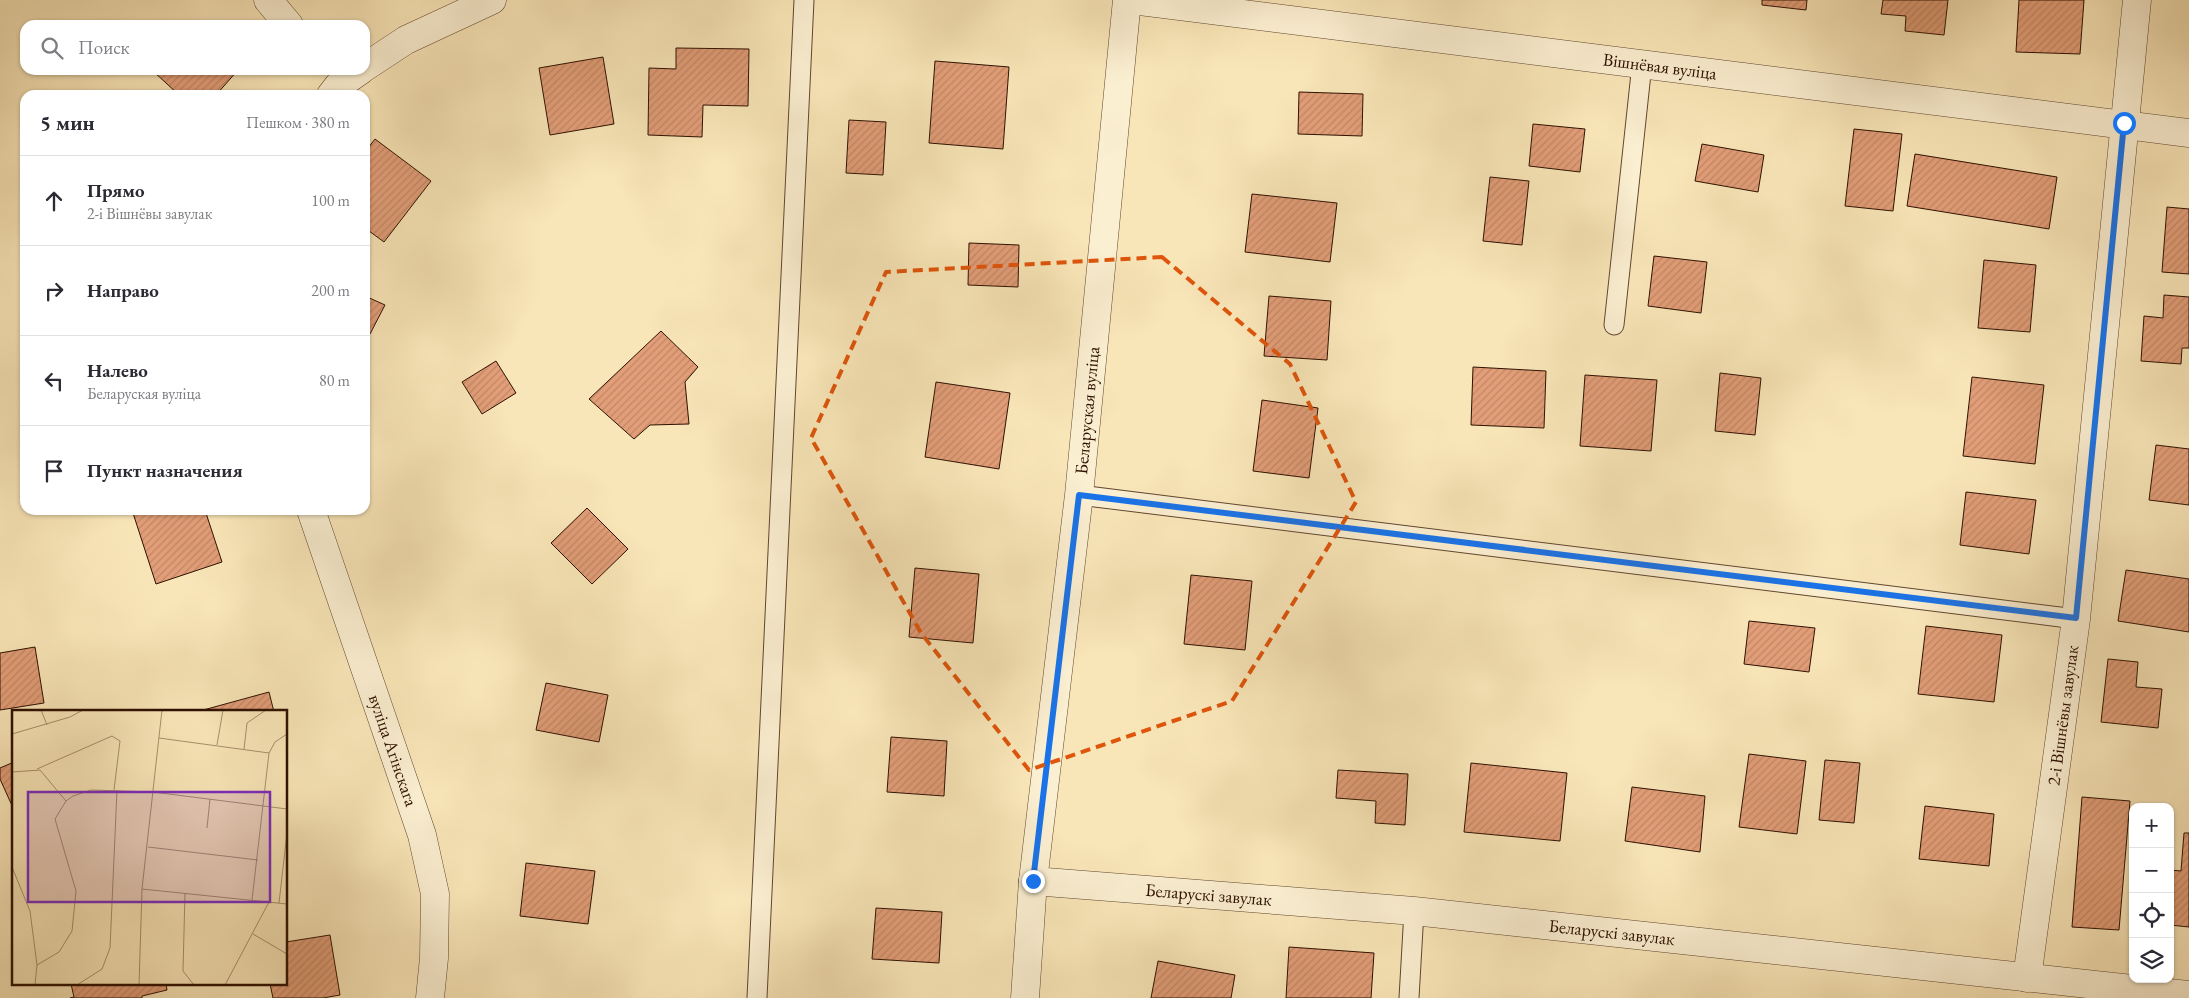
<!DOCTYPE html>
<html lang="ru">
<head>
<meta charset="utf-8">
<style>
  :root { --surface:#fff; --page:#f7f7f7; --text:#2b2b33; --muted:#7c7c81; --line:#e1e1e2 }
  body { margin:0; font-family:"EB Garamond",serif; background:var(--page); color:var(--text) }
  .controls { position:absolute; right:15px; bottom:15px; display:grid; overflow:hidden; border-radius:10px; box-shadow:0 1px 4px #0004 }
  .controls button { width:45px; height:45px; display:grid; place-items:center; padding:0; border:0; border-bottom:1px solid var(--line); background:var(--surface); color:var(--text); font:25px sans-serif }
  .stop { position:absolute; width:15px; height:15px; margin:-11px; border:4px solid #1a73e8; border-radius:50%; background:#fff }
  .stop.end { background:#1a73e8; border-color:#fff; box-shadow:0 1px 5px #0008 }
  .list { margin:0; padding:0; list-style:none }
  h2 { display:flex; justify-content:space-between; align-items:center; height:65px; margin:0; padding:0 20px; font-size:21px }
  h2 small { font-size:16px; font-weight:400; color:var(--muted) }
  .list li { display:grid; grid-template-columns:32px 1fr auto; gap:15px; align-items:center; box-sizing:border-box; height:90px; padding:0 20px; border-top:1px solid var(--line) }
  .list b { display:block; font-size:19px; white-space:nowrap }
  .list p { margin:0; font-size:16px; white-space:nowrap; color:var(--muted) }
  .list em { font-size:16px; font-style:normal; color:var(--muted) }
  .icon { flex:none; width:28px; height:28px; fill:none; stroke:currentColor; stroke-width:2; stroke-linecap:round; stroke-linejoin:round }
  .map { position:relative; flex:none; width:2189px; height:998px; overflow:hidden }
  .search { position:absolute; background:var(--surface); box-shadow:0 1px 4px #0004; left:20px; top:20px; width:350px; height:55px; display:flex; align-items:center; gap:12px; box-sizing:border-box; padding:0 18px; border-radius:15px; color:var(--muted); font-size:19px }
  .panel { position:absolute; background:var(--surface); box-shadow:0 1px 4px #0004; left:20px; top:90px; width:350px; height:425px; border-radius:15px }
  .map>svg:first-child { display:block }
  .building { fill:url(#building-hatch); stroke:#2e1000 }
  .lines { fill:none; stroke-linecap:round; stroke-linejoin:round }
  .lane-casing { stroke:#61462e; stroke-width:21 }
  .street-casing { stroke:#61462e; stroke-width:29 }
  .lane { stroke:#fbefd1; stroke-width:19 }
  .street { stroke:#fbefd1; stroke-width:28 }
  .route { stroke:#1a73e8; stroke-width:6 }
  .marked { fill:none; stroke:#df550b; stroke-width:4; stroke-dasharray:10 6; stroke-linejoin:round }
  .labels { text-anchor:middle; stroke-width:4.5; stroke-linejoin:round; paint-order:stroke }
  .street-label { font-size:18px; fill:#2e1000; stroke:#fbefd1 }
  .inset-road { fill:none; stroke:#a8906e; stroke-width:1 }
  .view { fill:#7b2cbf; fill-opacity:0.15; stroke:#7b2cbf; stroke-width:2.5 }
  .inset-edge { fill:none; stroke:#2e1000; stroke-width:2.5 }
</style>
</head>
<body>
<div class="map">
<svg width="2189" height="998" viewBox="0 0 2189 998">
  <defs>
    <pattern id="building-hatch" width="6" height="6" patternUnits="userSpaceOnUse" patternTransform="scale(1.25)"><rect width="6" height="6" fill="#e29e78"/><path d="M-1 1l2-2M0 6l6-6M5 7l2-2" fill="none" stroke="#c28766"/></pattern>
  </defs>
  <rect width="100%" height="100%" fill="#f9e6b8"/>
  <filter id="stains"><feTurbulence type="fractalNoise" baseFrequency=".004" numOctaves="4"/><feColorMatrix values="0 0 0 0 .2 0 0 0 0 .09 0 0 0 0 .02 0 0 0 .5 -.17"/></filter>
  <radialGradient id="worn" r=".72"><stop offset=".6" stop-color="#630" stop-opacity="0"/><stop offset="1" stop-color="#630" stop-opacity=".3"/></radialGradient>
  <path class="building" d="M1762,0H1807L1806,10L1762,5Z
    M1883,0H1948L1944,35L1905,31L1906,16L1881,14Z
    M2019,0H2084L2080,54L2016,52Z
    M676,48L749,49L748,106L703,105L702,137L648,135L649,68L676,69Z
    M603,57L614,124L550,135L539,68Z
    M935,61L1009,67L1003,149L929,143Z
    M154,70H238L216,95H179L153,71Z
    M1299,92L1363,94L1362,136L1298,134Z
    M849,120L886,122L883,175L846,173Z
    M1533,124L1585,129L1580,172L1529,166Z
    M1854,129L1902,134L1893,211L1845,206Z
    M375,139L431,181L384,242L365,228V152Z
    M1702,144L1764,155L1758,192L1695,181Z
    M1915,154L2057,177L2049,229L1907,206Z
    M1490,177L1529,181L1522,245L1483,241Z
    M1252,194L1337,203L1330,262L1245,252Z
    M2167,207L2189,209V274L2162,272Z
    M969,243L1019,245L1018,287L968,285Z
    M1654,256L1707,262L1701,313L1648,306Z
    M1984,260L2036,265L2030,332L1978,328Z
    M2164,295L2189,297V348H2182L2181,364L2141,361L2144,316L2163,318Z
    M365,296L385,305L370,334L365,332Z
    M1269,296L1331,301L1327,360L1264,356Z
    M661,331L698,367L685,382L689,424L650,425L634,439L589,399Z
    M496,361L516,393L482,414L462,382Z
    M1473,367L1546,371L1544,428L1471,425Z
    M1720,373L1761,378L1755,435L1715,431Z
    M1585,375L1657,380L1651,451L1580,446Z
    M1972,377L2044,385L2035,464L1963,456Z
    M936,382L1010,393L999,469L925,457Z
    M1262,400L1318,408L1309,478L1253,471Z
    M2156,445L2189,449V505L2149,500Z
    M1966,492L2036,500L2029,554L1960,545Z
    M587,508L628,549L592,584L551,543Z
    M132,510H205L222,562L156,584Z
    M915,568L979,574L973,643L909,637Z
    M2126,570L2189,579V632L2118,621Z
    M1191,575L1252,581L1245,650L1184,644Z
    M1749,621L1815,628L1809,672L1744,664Z
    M1926,626L2002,635L1994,702L1918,694Z
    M35,647L44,703L0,710V653Z
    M2108,659L2138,662L2136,687L2162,689L2158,728L2101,722Z
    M546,683L608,695L599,742L536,730Z
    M269,692L274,712H196Z
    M891,737L947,741L944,796L887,792Z
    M1749,754L1806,761L1797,834L1739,827Z
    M1825,760L1860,763L1854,823L1819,820Z
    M14,762V810L0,779V768Z
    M1471,763L1567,773L1560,841L1464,832Z
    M1338,770L1408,774L1405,825L1375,823L1376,801L1336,798Z
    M1632,787L1705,796L1700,852L1625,841Z
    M2082,797L2130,801L2119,930L2072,927Z
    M1925,806L1994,814L1989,866L1919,859Z
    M2184,833H2189V927L2170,925V870L2181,871Z
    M526,863L595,871L588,924L520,916Z
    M876,908L942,912L939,963L872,959Z
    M330,935L340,995L323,998H273L270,984H286V942Z
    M1289,947L1374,953L1371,998H1286Z
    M1158,961L1235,975L1231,998H1151Z
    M71,984H166L167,990L142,996V998H70L74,997Z"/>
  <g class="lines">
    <g class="lane-casing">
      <path id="lane" d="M1614,325L1642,64
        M1079,495L2076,619
        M757,998L804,0
        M1409,998L1414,911"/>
    </g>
    <g class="street-casing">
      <g id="street">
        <path d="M268,0L289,25"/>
        <path id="s1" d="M1132,0L2189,133"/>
        <path d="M365,67L406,40L492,0"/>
        <path d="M331,95L338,86L361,70"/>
        <path id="s2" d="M311,510L422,835L435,894L434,958L430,998"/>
        <path id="s3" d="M1033,881L1414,911L2189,995"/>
        <path id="s4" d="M2027,978L2076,619L2137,0"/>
        <path id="s5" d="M1025,998L1033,881L1079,495L1127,0"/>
      </g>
    </g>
    <use href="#lane" class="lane"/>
    <use href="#street" class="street"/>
  </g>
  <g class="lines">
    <path class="route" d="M1033,881L1079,495L2076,618L2124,123"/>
  </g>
  <path class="marked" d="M1162,257L1290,364L1356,502L1232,701L1029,770L921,633L811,438L886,272Z"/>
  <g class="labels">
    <g class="street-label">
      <text dy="6" stroke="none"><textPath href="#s1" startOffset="532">Вішнёвая вуліца</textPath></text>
      <text dy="6" stroke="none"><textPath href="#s5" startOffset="591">Беларуская вуліца</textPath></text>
      <text dy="6" stroke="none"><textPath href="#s4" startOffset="265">2-і Вішнёвы завулак</textPath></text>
      <text dy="6" stroke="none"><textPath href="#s2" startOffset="254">вуліца Агінскага</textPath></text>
      <text dy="6" stroke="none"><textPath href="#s3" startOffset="176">Беларускі завулак</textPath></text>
      <text dy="6" stroke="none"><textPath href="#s3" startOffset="581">Беларускі завулак</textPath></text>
    </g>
  </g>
  <g transform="translate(12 710)">
    <rect width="275" height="275" fill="#f9e6b8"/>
    <path class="inset-road" d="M29,0L35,15M0,24L58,7L71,0M147,28L257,43M205,35L211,0M232,39L235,13L254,0M25,59L100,26L108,31L102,80M0,62L28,60L54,91M195,118L198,89M136,137L246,150M0,157L18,201L25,255L23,275M130,179L275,194M173,183L171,261L182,275M240,190L257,43L263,32L275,24M267,193L275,123M241,224L275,244M25,255L47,242L60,221L64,181L43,109L54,91L61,86L79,80L141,82L275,99M65,275L90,259L98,238L105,80M127,275L130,179L150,0M213,275L257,192"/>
    <path class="view" d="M16,82H258V192H16Z"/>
    <rect width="275" height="275" class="inset-edge"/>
  </g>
  <rect width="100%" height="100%" filter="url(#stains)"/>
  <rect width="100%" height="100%" fill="url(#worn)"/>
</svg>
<div class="controls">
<button>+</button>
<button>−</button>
<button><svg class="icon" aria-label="locate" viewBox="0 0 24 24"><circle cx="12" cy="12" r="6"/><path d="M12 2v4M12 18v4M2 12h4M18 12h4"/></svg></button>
<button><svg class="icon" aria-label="layers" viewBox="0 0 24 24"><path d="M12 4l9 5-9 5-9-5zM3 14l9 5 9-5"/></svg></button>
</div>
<div class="stop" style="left:2124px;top:123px"></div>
<div class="stop end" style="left:1033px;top:881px"></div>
<div class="search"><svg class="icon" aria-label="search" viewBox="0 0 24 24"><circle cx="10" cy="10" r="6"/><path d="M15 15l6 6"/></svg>Поиск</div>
<section class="panel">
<h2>5 мин<small>Пешком · 380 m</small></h2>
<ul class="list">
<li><svg class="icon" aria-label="ahead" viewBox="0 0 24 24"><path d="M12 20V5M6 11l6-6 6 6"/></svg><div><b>Прямо</b><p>2-і Вішнёвы завулак</p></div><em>100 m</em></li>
<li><svg class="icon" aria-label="right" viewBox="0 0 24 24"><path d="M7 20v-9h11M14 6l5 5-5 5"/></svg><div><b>Направо</b></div><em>200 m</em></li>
<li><svg class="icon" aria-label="left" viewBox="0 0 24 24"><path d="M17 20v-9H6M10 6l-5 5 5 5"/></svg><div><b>Налево</b><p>Беларуская вуліца</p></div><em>80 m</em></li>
<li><svg class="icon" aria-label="arrive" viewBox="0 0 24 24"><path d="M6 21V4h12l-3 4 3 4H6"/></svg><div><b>Пункт назначения</b></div></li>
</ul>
</section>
</div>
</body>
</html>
